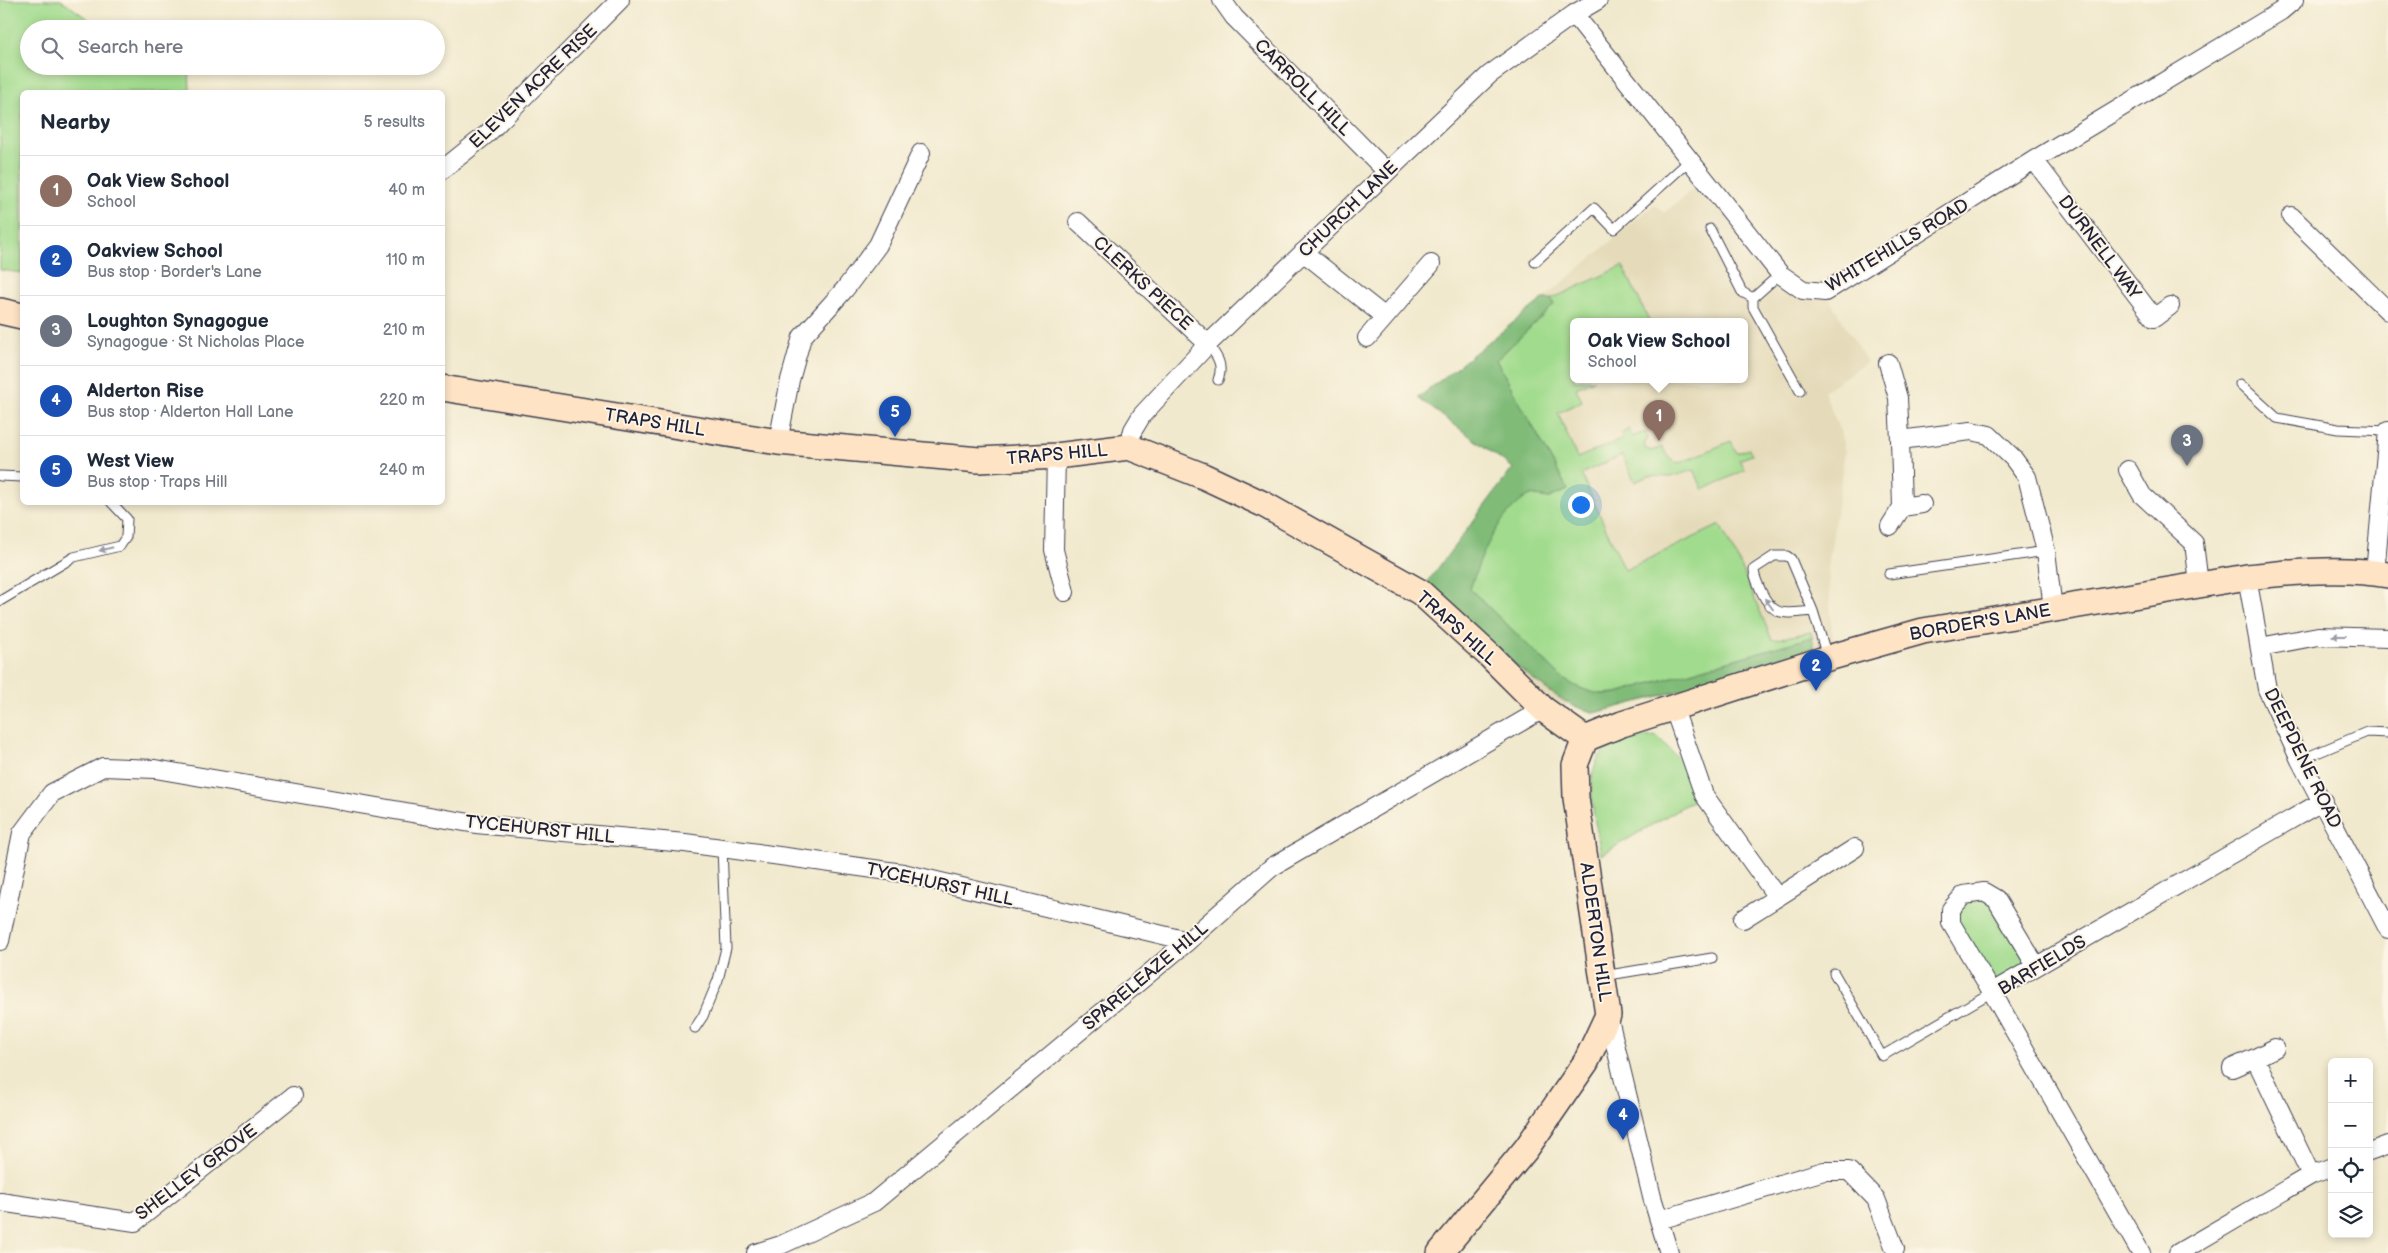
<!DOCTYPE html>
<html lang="en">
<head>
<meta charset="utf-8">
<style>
  :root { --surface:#fff; --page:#f2f2f3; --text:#1f2937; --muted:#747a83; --line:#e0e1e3; --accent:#111827 }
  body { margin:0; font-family:"Balsamiq Sans",sans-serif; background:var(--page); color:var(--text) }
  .controls { position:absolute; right:15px; bottom:15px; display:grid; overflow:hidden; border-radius:8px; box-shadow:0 2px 8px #0003 }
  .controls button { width:45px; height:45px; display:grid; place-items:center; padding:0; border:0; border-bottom:1px solid var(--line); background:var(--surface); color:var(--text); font:25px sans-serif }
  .you { position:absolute; left:1580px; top:504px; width:18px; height:18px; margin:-12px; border:4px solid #fff; border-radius:50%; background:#1a73e8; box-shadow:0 0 0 8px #1a73e833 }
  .badge { display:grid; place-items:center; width:32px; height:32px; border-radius:50%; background:var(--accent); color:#fff; font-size:16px; font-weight:700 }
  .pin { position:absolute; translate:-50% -41px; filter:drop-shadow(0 1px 2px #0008) }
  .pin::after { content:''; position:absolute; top:26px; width:18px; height:15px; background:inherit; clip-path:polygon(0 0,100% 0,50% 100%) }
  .popup { position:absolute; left:1570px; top:318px; width:178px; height:65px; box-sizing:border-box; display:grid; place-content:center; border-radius:8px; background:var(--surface); filter:drop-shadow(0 1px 4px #0005); font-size:16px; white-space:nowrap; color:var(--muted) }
  .popup b { font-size:19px; color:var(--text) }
  .popup::after { content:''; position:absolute; left:50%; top:100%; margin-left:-10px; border:10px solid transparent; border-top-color:var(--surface) }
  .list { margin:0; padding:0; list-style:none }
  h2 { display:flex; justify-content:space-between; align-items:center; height:65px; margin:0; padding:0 20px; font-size:21px }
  h2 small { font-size:16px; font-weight:400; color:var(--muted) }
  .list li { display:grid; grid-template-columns:32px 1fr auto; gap:15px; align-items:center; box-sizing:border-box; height:70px; padding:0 20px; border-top:1px solid var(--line) }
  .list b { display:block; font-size:19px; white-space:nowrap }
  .list p { margin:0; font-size:16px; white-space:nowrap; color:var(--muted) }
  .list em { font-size:16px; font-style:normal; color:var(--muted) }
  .icon { flex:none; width:28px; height:28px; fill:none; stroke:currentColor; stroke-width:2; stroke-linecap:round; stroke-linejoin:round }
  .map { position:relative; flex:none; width:2388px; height:1253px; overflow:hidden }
  .search { position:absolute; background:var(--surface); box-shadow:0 2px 8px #0003; left:20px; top:20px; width:425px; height:55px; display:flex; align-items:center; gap:12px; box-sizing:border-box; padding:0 18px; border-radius:28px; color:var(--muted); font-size:19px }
  .panel { position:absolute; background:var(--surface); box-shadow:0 2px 8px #0003; left:20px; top:90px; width:425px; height:415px; border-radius:8px }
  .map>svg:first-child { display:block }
  .built { fill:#e5dbba; fill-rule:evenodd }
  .green { fill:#a1db8d; stroke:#627e64 }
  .forest { fill:#80bb78; stroke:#516e5a }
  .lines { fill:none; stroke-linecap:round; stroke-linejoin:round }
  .lane-casing { stroke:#414051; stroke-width:11 }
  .street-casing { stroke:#414051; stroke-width:20 }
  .secondary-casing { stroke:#414051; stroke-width:28 }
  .lane { stroke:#fff; stroke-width:9 }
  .street { stroke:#fff; stroke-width:18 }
  .secondary { stroke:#fee4c5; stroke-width:25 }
  .oneway { fill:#9c9ca7 }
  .labels { text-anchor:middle; stroke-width:4; stroke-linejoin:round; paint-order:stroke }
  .street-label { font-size:18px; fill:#22223b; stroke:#fcf5e5 }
</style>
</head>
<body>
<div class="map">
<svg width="2388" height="1253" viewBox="0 0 2388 1253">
  <rect width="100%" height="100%" fill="#fcf5e5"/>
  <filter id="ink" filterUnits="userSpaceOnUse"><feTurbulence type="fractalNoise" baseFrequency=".02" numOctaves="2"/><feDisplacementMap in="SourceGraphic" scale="10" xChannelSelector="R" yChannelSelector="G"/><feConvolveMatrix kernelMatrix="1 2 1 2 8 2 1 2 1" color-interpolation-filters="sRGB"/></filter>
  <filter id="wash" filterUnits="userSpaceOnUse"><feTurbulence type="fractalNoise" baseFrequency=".0096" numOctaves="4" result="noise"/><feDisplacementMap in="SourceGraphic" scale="20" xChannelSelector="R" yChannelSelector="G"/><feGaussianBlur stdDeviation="1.12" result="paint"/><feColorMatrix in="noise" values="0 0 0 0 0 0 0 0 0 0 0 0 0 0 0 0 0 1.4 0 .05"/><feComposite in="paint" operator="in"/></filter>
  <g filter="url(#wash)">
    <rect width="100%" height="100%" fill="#f1e9cd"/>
    <path class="built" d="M1705,179L1780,274L1825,292L1867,362L1824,391L1840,431L1845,451L1828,568L1833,650L1595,713L1570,705L1543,709L1420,592L1513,468L1418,398L1543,299L1655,204L1664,213ZM1574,322H1744V380H1574Z"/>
    <path class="green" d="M0,0H61L102,29H29V66H189L190,92H22V273L0,270Z
      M1623,266L1650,322H1574V380H1594L1576,388L1582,401L1558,413L1577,458L1623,439L1621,434L1629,429L1633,437L1645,432L1648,438L1644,445L1646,449L1651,451L1662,447L1672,461L1680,463L1731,441L1737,453L1749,449L1752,455L1739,460L1745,470L1703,490L1694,470L1670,477L1649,476L1635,482L1622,455L1581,474L1625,570L1720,525L1740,564L1772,640L1811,632L1812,637L1617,693L1595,694L1575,686L1563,679L1470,589C1481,555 1496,512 1530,495L1549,498L1568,490L1496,360L1554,305L1551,299Z
      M1657,736L1683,764L1697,798L1601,855C1597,826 1580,773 1605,750C1616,740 1643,737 1657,736Z
      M1984,892L2036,966L1992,992L1951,909Z"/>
    <path class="forest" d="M1543,299H1551L1554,305L1496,360L1568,490L1549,498L1530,495C1497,515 1482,553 1470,589L1563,679C1580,689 1597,697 1617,693L1812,637L1816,655L1595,713L1571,705L1550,692L1420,592L1513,468L1418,398Z"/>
  </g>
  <g filter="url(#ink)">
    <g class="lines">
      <g class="lane-casing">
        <path id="lane" d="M1710,229L1742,292L1753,298
          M1535,262L1594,208L1614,229L1690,160
          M1780,274L1753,298V307L1800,391
          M1208,344C1217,356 1224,365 1218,380
          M2240,384L2277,418L2338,429L2388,431
          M0,476L22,477
          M1889,574L2046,551
          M0,601L74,557L120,546L126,537L127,519L111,502
          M1813,611C1786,613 1774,619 1761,591C1758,584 1754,577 1754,569L1774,556H1787L1791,559L1813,611L1827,656
          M2300,760L2367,732L2388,733
          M1834,973L1882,1056L1992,992
          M1603,976L1712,958
          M695,1028L703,1016L718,980L726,948L722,848"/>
      </g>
      <g class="street-casing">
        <path id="street" d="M1222,0L1234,17L1387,172
          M1574,14L1780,274L1803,290L1825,292L2034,160L2281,11L2294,0
          M2034,160L2154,318L2170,306
          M442,170L487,134L620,0
          M2291,216L2388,311
          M1078,222L1208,344
          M1303,252L1385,317
          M1367,338L1431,264
          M1888,363L1898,398L1900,440L1971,431L1989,435L2013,458L2027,477L2033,500L2046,551L2053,609
          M1900,440L1902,507L1922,504
          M778,442L790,380L802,337L845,289L878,245L921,153
          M1129,447L1133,430L1142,415L1208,344L1387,172L1489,75L1574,14L1598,0
          M1056,456L1054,550L1065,592
          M2128,470L2142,495L2194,543L2199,584
          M1890,526L1902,507
          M2375,573L2388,431
          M2247,577L2267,689L2300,760L2388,929
          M2260,647L2318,636L2388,638
          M1674,709L1704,795L1777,897
          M1743,919L1855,848
          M0,941L22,833L52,793L103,767L155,769L476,824L685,843L903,873L1188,941
          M1992,992L1951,923V909L1964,895L1984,892L1996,899L2036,966
          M1608,1015L1652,1197L1669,1253
          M2275,1048L2255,1058L2311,1175
          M2232,1068L2255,1058
          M2369,1152L2388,1145
          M0,1202L135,1222L293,1096
          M1659,1220L1824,1171H1849L1876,1199L1895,1249
          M756,1253L781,1245L874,1202L1188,941L1272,867L1543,709
          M2141,1253L1992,992L2323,801
          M2178,1253L2311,1175L2332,1167"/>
      </g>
      <g class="secondary-casing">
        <path id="secondary" d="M0,311L22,316
          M442,388L778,442L979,460L1056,456L1129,447L1203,476L1263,504L1420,592L1490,656L1543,709L1585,739
          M1585,739L1622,724L1828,658L1923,631L2247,577C2294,572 2341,567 2388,575
          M1440,1253L1526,1149L1586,1062L1608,1015L1576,798L1575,765L1585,739"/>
      </g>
      <use href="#lane" class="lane"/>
      <use href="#street" class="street"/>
      <use href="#secondary" class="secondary"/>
    </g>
    <defs><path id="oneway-solid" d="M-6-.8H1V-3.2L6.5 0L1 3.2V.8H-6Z" transform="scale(1.25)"/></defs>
    <g class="oneway">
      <use href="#oneway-solid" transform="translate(106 549) rotate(166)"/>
      <use href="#oneway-solid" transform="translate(1769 604) rotate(-127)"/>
      <use href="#oneway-solid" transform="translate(2339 636) rotate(180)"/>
    </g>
  </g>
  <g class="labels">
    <g class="street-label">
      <text transform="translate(533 86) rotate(-44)" y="6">ELEVEN ACRE RISE</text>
      <text transform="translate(1303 87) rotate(45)" y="6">CARROLL HILL</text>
      <text transform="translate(1348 209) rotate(-44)" y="6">CHURCH LANE</text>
      <text transform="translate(1897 245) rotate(-31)" y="6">WHITEHILLS ROAD</text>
      <text transform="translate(2100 247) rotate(53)" y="6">DURNELL WAY</text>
      <text transform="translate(1143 283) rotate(43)" y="6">CLERKS PIECE</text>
      <text transform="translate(655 422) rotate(9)" y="6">TRAPS HILL</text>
      <text transform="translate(1057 454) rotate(-5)" y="6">TRAPS HILL</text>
      <text transform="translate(1980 622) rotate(-10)" y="6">BORDER'S LANE</text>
      <text transform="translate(1457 628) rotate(42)" y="6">TRAPS HILL</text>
      <text transform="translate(2303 758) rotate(64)" y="6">DEEPDENE ROAD</text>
      <text transform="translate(540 829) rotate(6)" y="6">TYCEHURST HILL</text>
      <text transform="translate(940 884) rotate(12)" y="6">TYCEHURST HILL</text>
      <text transform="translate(1596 932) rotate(82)" y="6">ALDERTON HILL</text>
      <text transform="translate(2042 965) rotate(-31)" y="6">BARFIELDS</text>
      <text transform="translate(1145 976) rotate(-40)" y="6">SPARELEAZE HILL</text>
      <text transform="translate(196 1172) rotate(-37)" y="6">SHELLEY GROVE</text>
    </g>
  </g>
</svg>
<div class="controls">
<button>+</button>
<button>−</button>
<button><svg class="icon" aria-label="locate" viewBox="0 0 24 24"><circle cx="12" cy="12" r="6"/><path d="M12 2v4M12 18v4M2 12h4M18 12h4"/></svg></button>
<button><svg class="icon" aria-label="layers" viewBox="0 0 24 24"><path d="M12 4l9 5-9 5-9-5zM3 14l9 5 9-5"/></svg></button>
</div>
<div class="you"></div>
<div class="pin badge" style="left:1659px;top:441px;background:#8d6e63">1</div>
<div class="popup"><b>Oak View School</b>School</div>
<div class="pin badge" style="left:1816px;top:691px;background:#1a4fb4">2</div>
<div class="pin badge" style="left:2187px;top:466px;background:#6b7280">3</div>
<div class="pin badge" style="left:1623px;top:1140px;background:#1a4fb4">4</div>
<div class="pin badge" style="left:895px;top:437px;background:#1a4fb4">5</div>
<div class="search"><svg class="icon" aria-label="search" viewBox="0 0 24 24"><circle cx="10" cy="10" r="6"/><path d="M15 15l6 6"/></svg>Search here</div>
<section class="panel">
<h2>Nearby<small>5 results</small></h2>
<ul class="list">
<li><span class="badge" style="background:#8d6e63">1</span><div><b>Oak View School</b><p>School</p></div><em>40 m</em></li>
<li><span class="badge" style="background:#1a4fb4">2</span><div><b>Oakview School</b><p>Bus stop · Border's Lane</p></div><em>110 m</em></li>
<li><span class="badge" style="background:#6b7280">3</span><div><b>Loughton Synagogue</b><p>Synagogue · St Nicholas Place</p></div><em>210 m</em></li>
<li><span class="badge" style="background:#1a4fb4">4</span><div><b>Alderton Rise</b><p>Bus stop · Alderton Hall Lane</p></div><em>220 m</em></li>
<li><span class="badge" style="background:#1a4fb4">5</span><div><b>West View</b><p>Bus stop · Traps Hill</p></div><em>240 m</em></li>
</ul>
</section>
</div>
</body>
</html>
